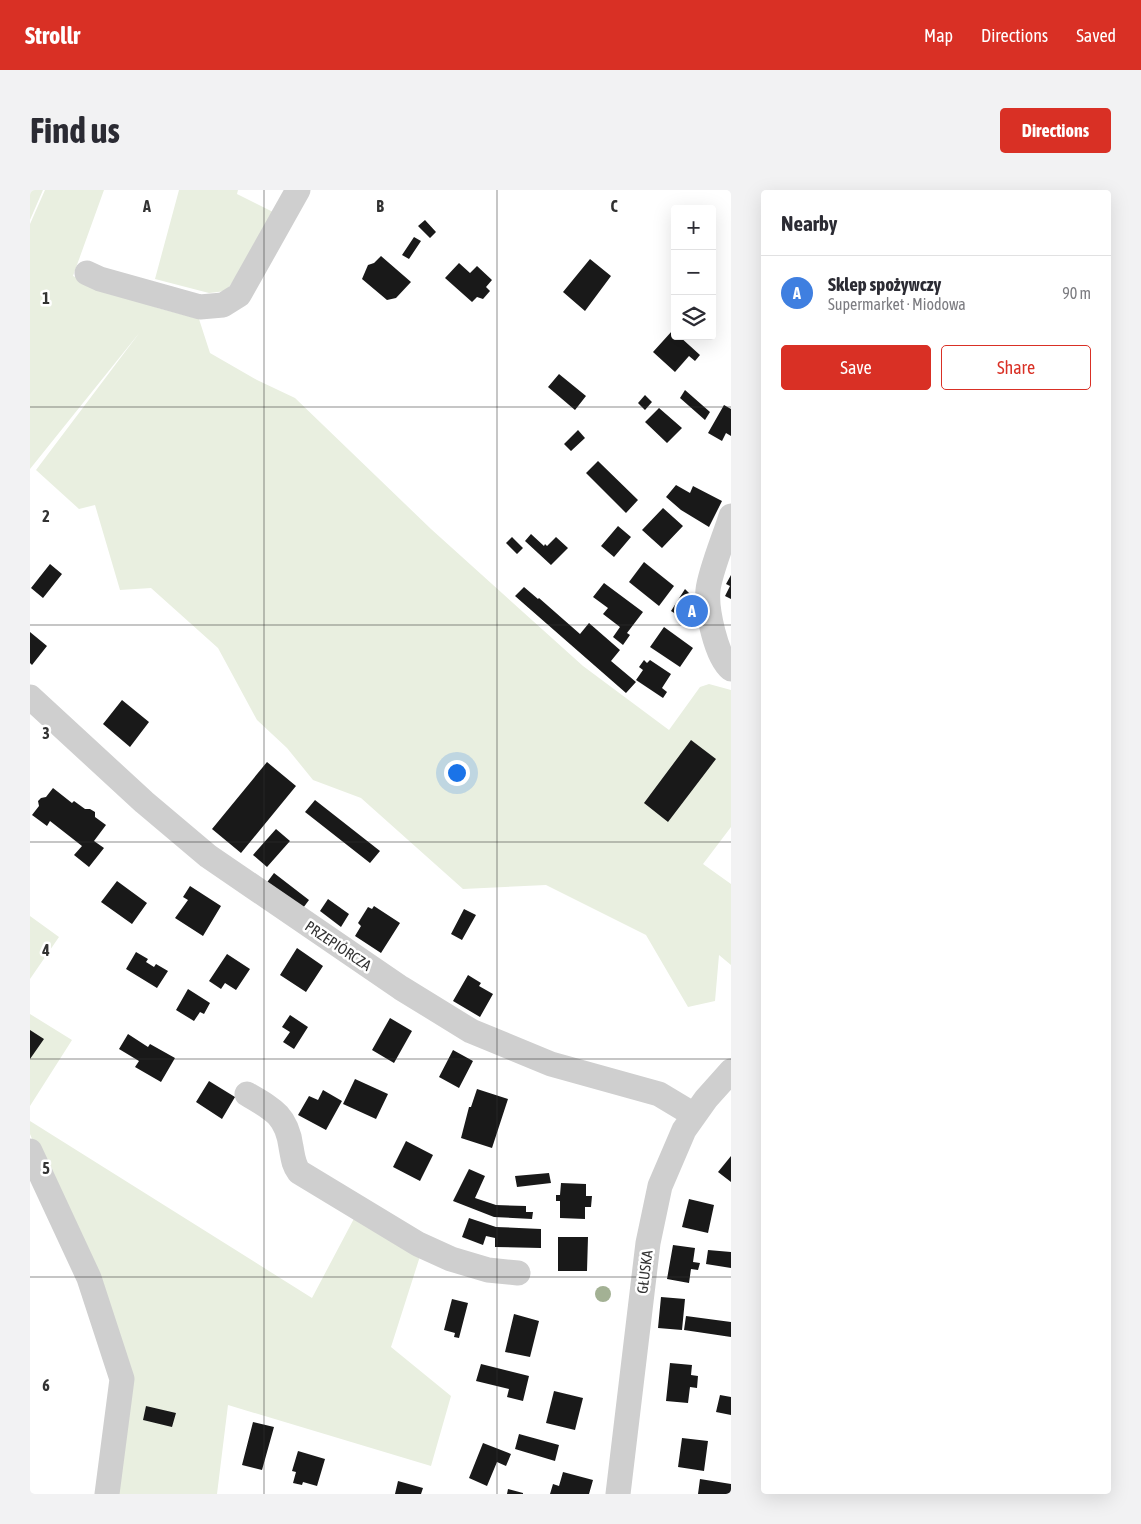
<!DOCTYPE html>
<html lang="en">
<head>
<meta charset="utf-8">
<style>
  :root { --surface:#fff; --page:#f2f2f3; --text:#2b2b33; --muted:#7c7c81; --line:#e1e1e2; --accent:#d93025 }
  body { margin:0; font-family:"Asap Condensed",sans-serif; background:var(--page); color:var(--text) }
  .controls { position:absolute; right:15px; top:15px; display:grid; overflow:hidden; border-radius:5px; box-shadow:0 5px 20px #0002 }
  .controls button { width:45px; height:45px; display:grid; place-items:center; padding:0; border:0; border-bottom:1px solid var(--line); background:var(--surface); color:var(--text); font:25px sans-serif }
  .you { position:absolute; left:426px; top:582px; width:18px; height:18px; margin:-12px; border:4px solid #fff; border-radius:50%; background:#1a73e8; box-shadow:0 0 0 8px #1a73e833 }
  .badge { display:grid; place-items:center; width:32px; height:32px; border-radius:50%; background:var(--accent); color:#fff; font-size:16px; font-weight:700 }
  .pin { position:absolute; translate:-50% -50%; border:2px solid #fff; box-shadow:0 1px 5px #0006 }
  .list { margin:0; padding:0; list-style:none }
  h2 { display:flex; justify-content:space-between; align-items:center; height:65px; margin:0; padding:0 20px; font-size:21px }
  h2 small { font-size:16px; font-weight:400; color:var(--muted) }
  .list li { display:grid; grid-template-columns:32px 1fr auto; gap:15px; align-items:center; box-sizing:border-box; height:75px; padding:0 20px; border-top:1px solid var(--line) }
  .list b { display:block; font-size:19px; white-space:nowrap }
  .list p { margin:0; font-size:16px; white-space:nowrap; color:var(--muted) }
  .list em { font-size:16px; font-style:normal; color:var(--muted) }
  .actions { display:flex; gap:10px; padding:15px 20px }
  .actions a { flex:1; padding:11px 0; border:1px solid var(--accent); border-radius:5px; text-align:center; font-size:18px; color:var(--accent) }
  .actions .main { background:var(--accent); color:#fff }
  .icon { flex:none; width:28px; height:28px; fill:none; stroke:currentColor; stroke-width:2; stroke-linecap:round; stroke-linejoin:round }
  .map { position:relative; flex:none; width:701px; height:1304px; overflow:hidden; border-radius:5px }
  header { display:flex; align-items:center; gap:30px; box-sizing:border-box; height:70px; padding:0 25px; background:var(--accent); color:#fff }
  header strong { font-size:24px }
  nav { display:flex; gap:28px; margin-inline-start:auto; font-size:18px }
  .intro { display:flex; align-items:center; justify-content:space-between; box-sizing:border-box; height:120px; padding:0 30px }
  h1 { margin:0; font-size:35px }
  .button { padding:12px 22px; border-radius:5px; background:var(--accent); color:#fff; font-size:18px; font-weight:700 }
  main { display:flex; gap:30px; padding:0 30px }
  aside { flex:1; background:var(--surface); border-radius:5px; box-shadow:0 5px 20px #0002 }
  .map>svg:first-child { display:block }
  .green { fill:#e9efe0 }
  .building { fill:#191919 }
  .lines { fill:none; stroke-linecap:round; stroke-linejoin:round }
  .minor { stroke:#cfcfcf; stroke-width:25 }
  .tree { fill:#a3b194 }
  .grid { fill:none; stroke:#323232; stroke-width:1; stroke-opacity:0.55 }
  .labels { text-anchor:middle; stroke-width:5; stroke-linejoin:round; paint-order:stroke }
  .street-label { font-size:15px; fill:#323232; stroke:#fff }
  .grid-label { font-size:16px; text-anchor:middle; font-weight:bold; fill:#323232; stroke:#fff; stroke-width:5; stroke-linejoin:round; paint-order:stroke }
</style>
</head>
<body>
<header>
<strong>Strollr</strong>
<nav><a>Map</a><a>Directions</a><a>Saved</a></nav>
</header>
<div class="intro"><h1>Find us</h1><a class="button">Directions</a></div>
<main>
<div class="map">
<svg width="701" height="1304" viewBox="0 0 701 1304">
  <rect width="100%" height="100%" fill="#fff"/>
  <path class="green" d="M0,0H13L0,30Z
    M15,0H74L43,86L128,118L169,129L180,163L227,190L265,208L401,339L553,476L639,540L670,497L679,494L701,500V637L673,674L701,694V775L689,765L685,811L658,817L616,745L516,695L433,699L331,608L283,590L257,558L227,530L188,458L121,398L90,400L65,315L49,319L6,280L110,142L0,279V34Z
    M149,0H208L207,4L245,23L217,72L196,101L179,103L125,89Z
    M0,726L29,747L0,789Z
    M0,824L42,850L0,916Z
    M0,931L282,1108L328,1021L392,1060L361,1157L421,1206L401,1276L198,1215L187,1304H84L100,1189L0,944Z"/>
  <path class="building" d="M395,30L406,42L400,48L388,36Z
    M384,47L391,51L379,69L372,65Z
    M351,66L381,92L366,108L357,110L332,89L338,75L344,73Z
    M560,69L581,86L555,121L533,102Z
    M429,73L440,83L447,76L462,90L456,97L460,101L453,109L447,107L442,112L415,88Z
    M642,141L645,146H649L670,165L665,171L659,166L645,182L623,162Z
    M529,184L556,206L545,220L518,197Z
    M655,200L680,222L675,230L650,208Z
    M615,205L622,212L615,220L608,213Z
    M694,215L701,219V246L696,243L692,251L678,243Z
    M629,218L652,238L637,253L615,232Z
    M548,240L555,248L541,261L534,254Z
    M568,271L608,310L596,323L556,283Z
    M646,295L660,303L663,296L692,311L679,337L651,320L636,307Z
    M633,318L653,336L632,358L612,340Z
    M588,336L601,347L584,367L571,356Z
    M501,344L514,356L515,354L517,356L526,347L538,358L521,375L495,351Z
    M482,347L493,358L487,364L476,353Z
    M614,372L644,396L629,416L599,392Z
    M20,374L32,384L13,408L1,398Z
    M701,385V409L695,406L700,396L696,394Z
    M574,393L613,422L597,443L600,445L593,455L583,447L590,437L573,424L578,418L563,407Z
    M494,397L508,409L509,408L550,444L559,433L590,460L581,471L606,492L596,503L485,406Z
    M655,399L674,418L663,435L641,421Z
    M634,437L663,458L650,477L620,457Z
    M0,442L17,456L2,475L0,473Z
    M614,470L617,473L620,470L641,484L632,498L637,502L633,508L606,490L613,480L609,477Z
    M92,510L119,532L100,557L73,534Z
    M661,550L686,569L638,632L614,613Z
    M237,572L266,596L211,663L182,639Z
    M23,598L42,613L44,611L55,619H60L65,622V627L76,635L64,651L74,658L59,677L44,665L52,656L20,631L17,636L2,625L9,616L8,611L11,608L16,607Z
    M285,610L350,661L340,673L275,622Z
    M246,639L260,651L237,677L223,665Z
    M244,683L279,710L270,722L235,695Z
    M87,691L117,713L102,734L71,712Z
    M160,696L191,716L173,746L145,728L158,710L153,707Z
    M298,709L319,724L311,737L290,721Z
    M344,716L370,733L351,763L325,746L331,736L328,733L338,717L342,719Z
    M434,719L446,725L432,750L421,744Z
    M267,758L293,776L276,802L250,785Z
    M106,762L118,769L116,772L124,777L126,774L138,781L127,798L96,779Z
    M197,764L220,779L206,800L195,793L191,799L179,791Z
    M438,785L451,793L449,796L463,804L450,827L423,811Z
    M158,799L180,813L174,824L170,822L164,831L146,820Z
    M260,825L278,837L264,859L253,852L260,842L252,837Z
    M360,828L382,841L364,873L342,860Z
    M0,840L14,849L0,869Z
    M98,844L118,857L120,854L145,868L131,892L105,877L109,871L89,859Z
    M423,860L443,871L429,898L409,887Z
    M325,889L358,904L346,929L313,914Z
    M179,891L205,907L192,929L166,912Z
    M447,899L478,909L462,958L431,948L439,917H441Z
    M293,900L312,911L296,940L268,925L279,906L288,910Z
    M376,951L403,965L390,991L363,977Z
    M701,966V992L688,982Z
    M439,979L455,986L445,1008L466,1015L496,1016V1022H503L502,1029L464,1027L423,1011Z
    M519,983L521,993L487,997L485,986Z
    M531,993L556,994V1006H562L561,1017H555V1029L530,1028V1011H526V1005H530Z
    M659,1009L684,1015L678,1043L652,1037Z
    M439,1028L466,1037L511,1039V1058L465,1057V1048L456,1046L453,1055L432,1047Z
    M528,1047H558L557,1081H528Z
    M643,1055L665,1058L663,1072L670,1073L668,1080L661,1079L659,1093L637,1089Z
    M678,1060L701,1062V1078L676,1074Z
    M631,1107L655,1109L652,1140L628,1138Z
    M422,1109L438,1113L429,1148L424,1147L425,1143L414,1140Z
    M484,1124L509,1131L500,1167L475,1162Z
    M656,1126L701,1132V1147L654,1140Z
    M640,1173L662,1175L661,1185L668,1186L667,1198L660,1197L658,1213L636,1211Z
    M451,1174L499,1186L493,1211L477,1207L479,1199L446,1191Z
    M524,1201L553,1208L545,1240L516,1233Z
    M690,1205L701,1207V1225L686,1222Z
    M116,1216L146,1223L142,1237L113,1230Z
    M223,1232L244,1237L232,1280L212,1275Z
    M489,1244L529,1255L525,1271L485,1259Z
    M652,1248L678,1251L674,1281L648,1277Z
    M453,1253L481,1264L476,1276L467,1272L457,1296L439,1288Z
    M268,1261L295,1269L287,1296L273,1292L272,1295L263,1293L266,1282L262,1281Z
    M533,1282L563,1290L559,1304H520L523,1294L529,1296Z
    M670,1289L701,1294V1304H668Z
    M368,1291L393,1298L391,1304H365Z
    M478,1299L493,1303V1304H477Z"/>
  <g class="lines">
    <path class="minor" d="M57,83L70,89L170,117L193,115L209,105L268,0
      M701,326C695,346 680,381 678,400C676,419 686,467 701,479
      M0,507L114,612L178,666L371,798L441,841L521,874L629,904L664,925
      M217,904C243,919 257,926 261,957C263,967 263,974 269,982L388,1054L421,1069L458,1080L488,1083
      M0,961L59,1088L92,1189L77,1304
      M588,1304L618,1053L630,996L654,940L676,909L701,881"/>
  </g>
  <circle class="tree" cx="573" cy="1104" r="8"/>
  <path class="grid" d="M234,0V1304M467,0V1304M0,217H701M0,435H701M0,652H701M0,869H701M0,1087H701"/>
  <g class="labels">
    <g class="street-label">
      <text transform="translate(308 756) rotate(34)" y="5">PRZEPIÓRCZA</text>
      <text transform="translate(615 1082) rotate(-83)" y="5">GŁUSKA</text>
    </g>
  </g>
  <g class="grid-label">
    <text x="117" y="22">A</text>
    <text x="350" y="22">B</text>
    <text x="584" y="22">C</text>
    <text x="16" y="114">1</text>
    <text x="16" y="332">2</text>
    <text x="16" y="549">3</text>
    <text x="16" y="766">4</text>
    <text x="16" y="984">5</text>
    <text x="16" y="1201">6</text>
  </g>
</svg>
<div class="controls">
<button>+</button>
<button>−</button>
<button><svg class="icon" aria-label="layers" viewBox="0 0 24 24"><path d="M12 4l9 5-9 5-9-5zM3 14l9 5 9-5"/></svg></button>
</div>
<div class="you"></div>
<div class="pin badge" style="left:662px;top:421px;background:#3f7fe0">A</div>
</div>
<aside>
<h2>Nearby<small></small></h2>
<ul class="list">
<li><span class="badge" style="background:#3f7fe0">A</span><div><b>Sklep spożywczy</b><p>Supermarket · Miodowa</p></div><em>90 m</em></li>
</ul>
<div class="actions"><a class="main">Save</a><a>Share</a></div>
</aside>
</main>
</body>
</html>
